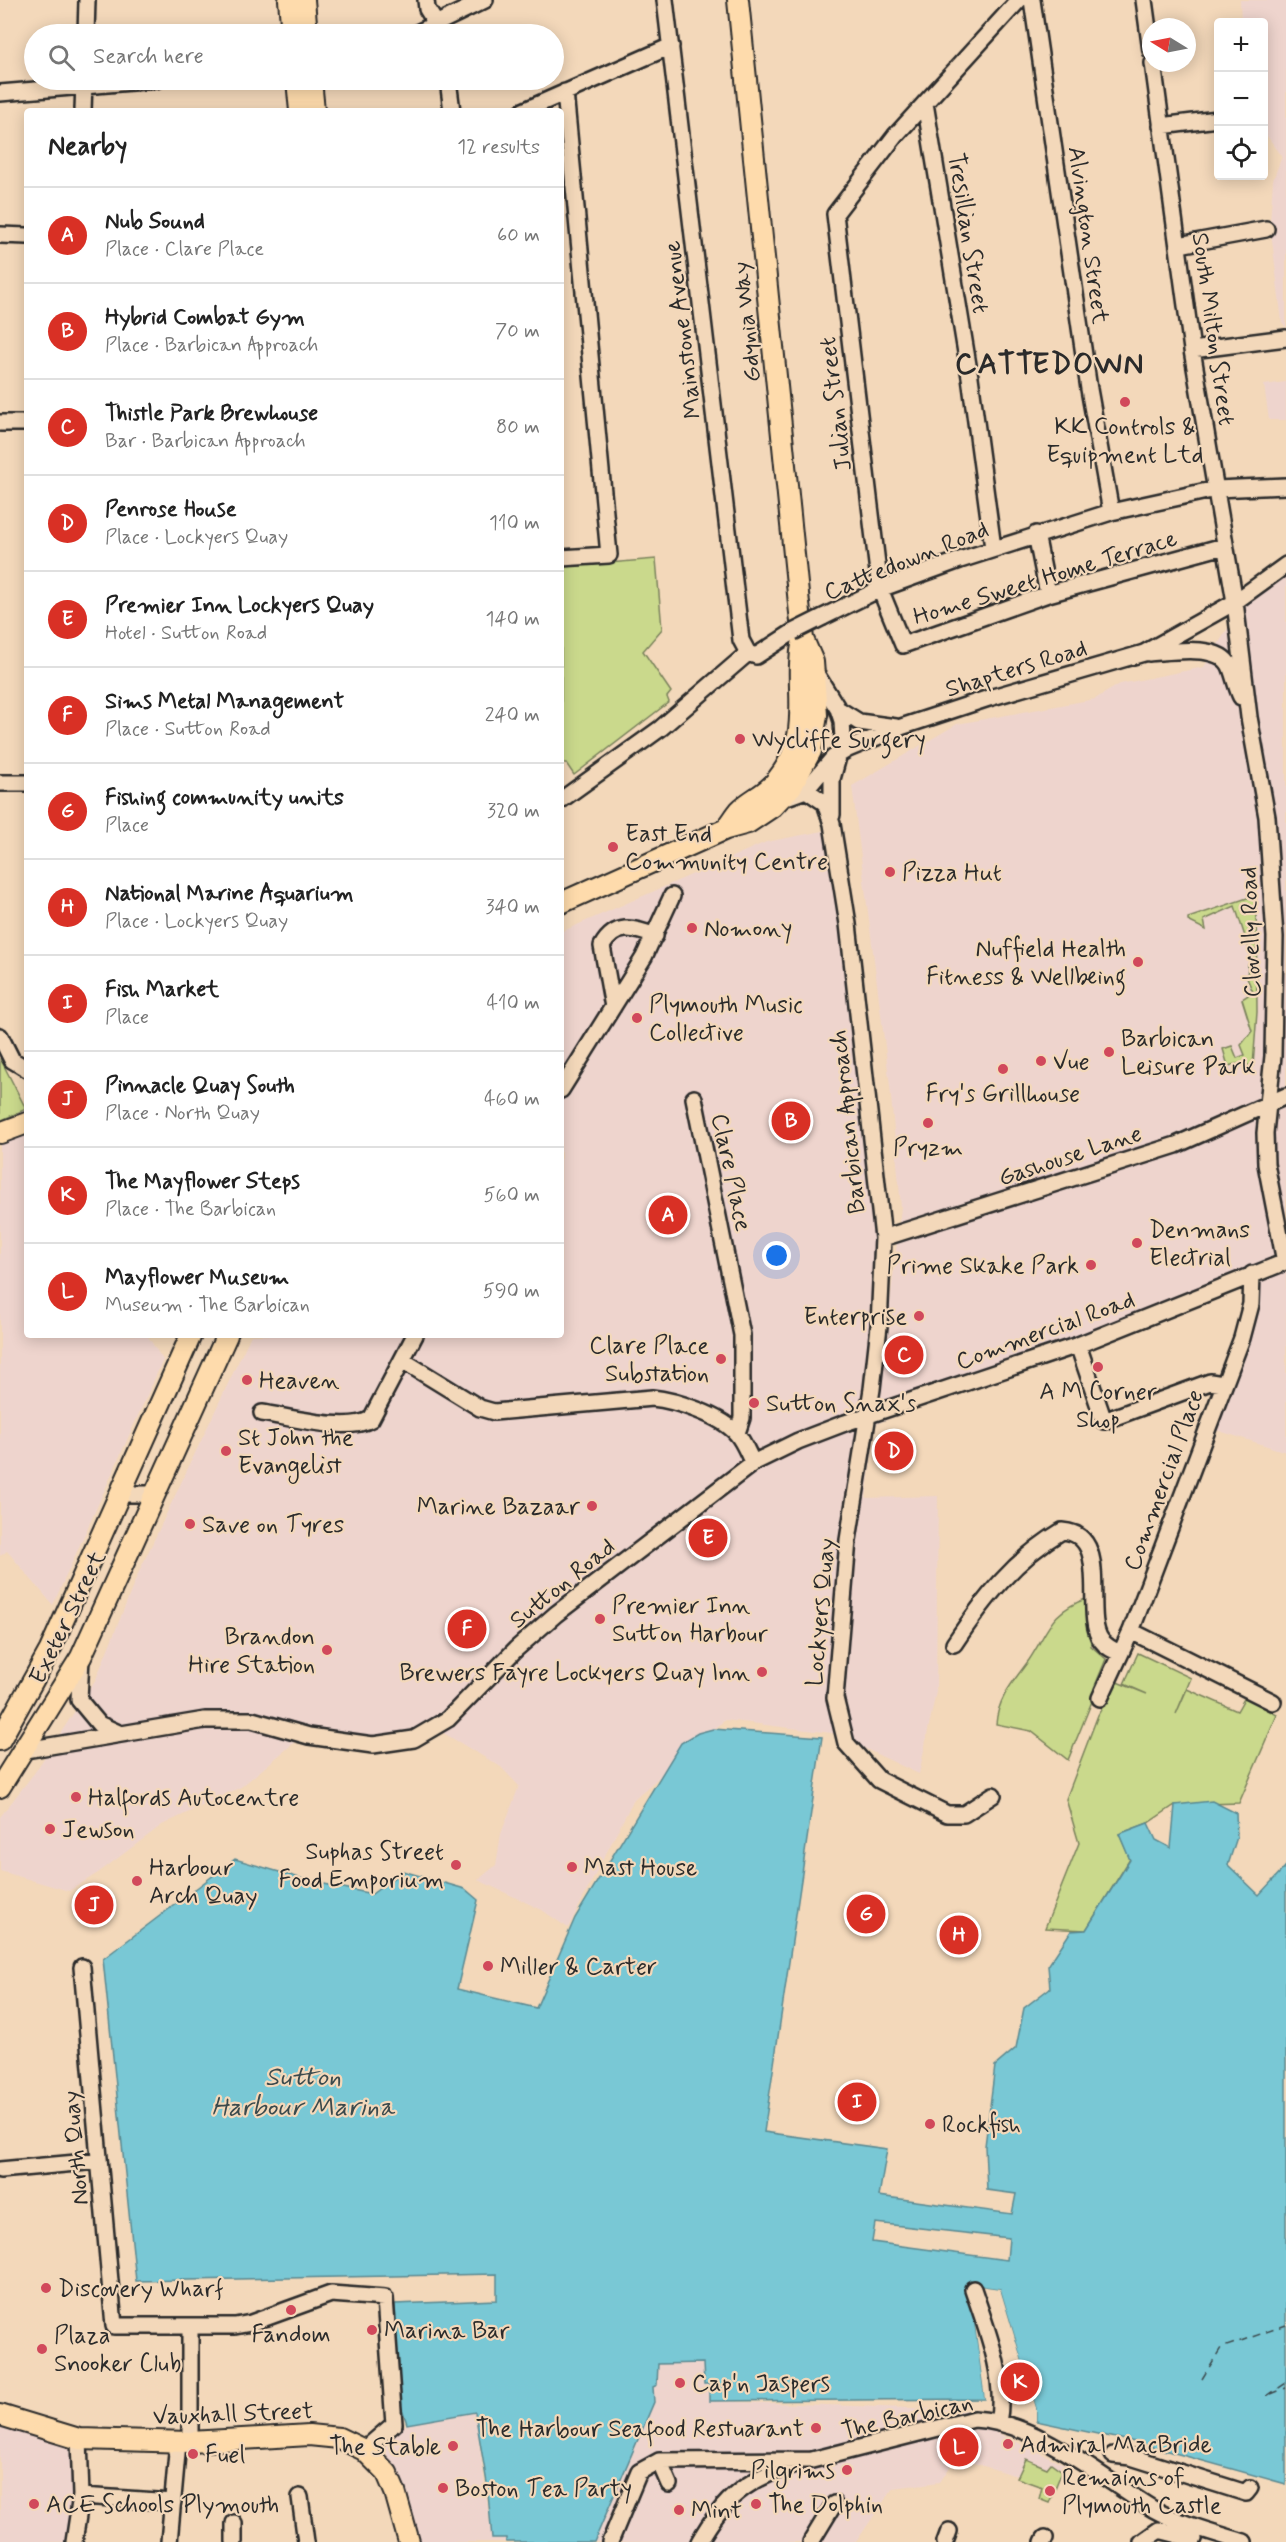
<!DOCTYPE html>
<html lang="en">
<head>
<meta charset="utf-8">
<style>
  :root { --surface:#fff; --page:#f6f6f6; --text:#222; --muted:#767676; --line:#e0e0e0; --accent:#d93025 }
  body { margin:0; font-family:Mynerve,sans-serif; background:var(--page); color:var(--text) }
  .controls { position:absolute; right:18px; top:18px; display:grid; overflow:hidden; border-radius:6px; box-shadow:0 3px 15px #0003 }
  .controls button { width:54px; height:54px; display:grid; place-items:center; padding:0; border:0; border-bottom:2px solid var(--line); background:var(--surface); color:var(--text); font:30px sans-serif }
  .compass { position:absolute; left:1142px; top:18px; width:54px; height:54px; border-radius:50%; background:var(--surface); box-shadow:0 3px 15px #0003; rotate:280deg }
  .you { position:absolute; left:777px; top:1256px; width:21px; height:21px; margin:-15px; border:4px solid #fff; border-radius:50%; background:#1a73e8; box-shadow:0 0 0 9px #1a73e833 }
  .badge { display:grid; place-items:center; width:39px; height:39px; border-radius:50%; background:var(--accent); color:#fff; font-size:20px; font-weight:700 }
  .pin { position:absolute; translate:-50% -50%; border:3px solid #fff; box-shadow:0 2px 6px #0006 }
  .list { margin:0; padding:0; list-style:none }
  h2 { display:flex; justify-content:space-between; align-items:center; height:78px; margin:0; padding:0 24px; font-size:26px }
  h2 small { font-size:20px; font-weight:400; color:var(--muted) }
  .list li { display:grid; grid-template-columns:39px 1fr auto; gap:18px; align-items:center; box-sizing:border-box; height:96px; padding:0 24px; border-top:2px solid var(--line) }
  .list b { display:block; font-size:22px; white-space:nowrap }
  .list p { margin:0; font-size:20px; white-space:nowrap; color:var(--muted) }
  .list em { font-size:20px; font-style:normal; color:var(--muted) }
  .icon { flex:none; width:33px; height:33px; fill:none; stroke:currentColor; stroke-width:2; stroke-linecap:round; stroke-linejoin:round }
  .map { position:relative; flex:none; width:1286px; height:2542px; overflow:hidden }
  .search { position:absolute; background:var(--surface); box-shadow:0 3px 15px #0003; left:24px; top:24px; width:540px; height:66px; display:flex; align-items:center; gap:15px; box-sizing:border-box; padding:0 21px; border-radius:33px; color:var(--muted); font-size:22px }
  .panel { position:absolute; background:var(--surface); box-shadow:0 3px 15px #0003; left:24px; top:108px; width:540px; height:1230px; border-radius:6px }
  .map>svg:first-child { display:block }
  .built { fill:#eed4cd }
  .green { fill:#cad98c; stroke:#7a825c; stroke-width:1.5 }
  .water { fill:#79c8d5; stroke:#5a8991; stroke-width:1.5; fill-rule:evenodd }
  .pier { fill:#f3d8ba }
  .lines { fill:none; stroke-linecap:round; stroke-linejoin:round }
  .ferry { stroke:#3b4a4d; stroke-width:1.5; stroke-dasharray:8 6; stroke-linecap:butt }
  .minor-casing { stroke:#2b2b2b; stroke-width:20 }
  .major-casing { stroke:#2b2b2b; stroke-width:24 }
  .minor { stroke:#f3d8ba; stroke-width:15 }
  .major { stroke:#fedbac; stroke-width:20 }
  .minor-bridge-casing { stroke:#2b2b2b; stroke-width:20; stroke-linecap:butt }
  .minor-bridge { stroke:#f3d8ba; stroke-width:15 }
  .poi-dot { fill:#d1495b; stroke:#f3d8ba; stroke-width:2 }
  .labels { text-anchor:middle; stroke-width:4.5; stroke-linejoin:round; paint-order:stroke }
  .street-label { font-size:24px; fill:#2b2b2b; stroke:#f3d8ba }
  .poi-label { font-size:24px; fill:#2b2b2b; stroke:#f3d8ba; text-anchor:start }
  .water-label { font-size:26px; font-style:italic; fill:#3b4a4d; stroke:#f3d8ba }
  .district-label { font-size:30px; font-weight:bold; letter-spacing:1.5px; fill:#2b2b2b; stroke:#f3d8ba }
</style>
</head>
<body>
<div class="map">
<svg width="1286" height="2542" viewBox="0 0 1286 2542">
  <rect width="100%" height="100%" fill="#f3d8ba"/>
  <filter id="ink" filterUnits="userSpaceOnUse"><feTurbulence type="fractalNoise" baseFrequency=".0167" numOctaves="2"/><feDisplacementMap in="SourceGraphic" scale="12" xChannelSelector="R" yChannelSelector="G"/><feConvolveMatrix kernelMatrix="1 2 1 2 8 2 1 2 1" color-interpolation-filters="sRGB"/></filter>
  <g filter="url(#ink)">
    <path class="built" d="M1240,0H1286V328L1282,322L1278,290L1270,223L1273,180L1282,156L1264,132V22H1241Z
      M1286,382V420H1269L1264,385Z
      M1286,576V1452L1216,1430L1264,1273L876,1424L866,1498L938,1496L936,1692L919,1774L832,1733L725,1720L634,1799L568,1928L542,1910L478,1880L496,1865L501,1834L519,1786L501,1767L428,1724L405,1735L374,1739L313,1727L241,1787L162,1825L98,1873L69,1891L0,1871V1817L35,1772L96,1679L137,1576L251,1335H561V932L766,842L828,830L873,1221L877,1417L901,1207L890,1086L852,786L957,724L1095,699L1120,684L1204,667L1244,602Z
      M26,1109L27,1335H147L163,1360L53,1605L7,1551L0,1556V1121Z
      M704,2362V2383H709L710,2401L966,2410L991,2430L1066,2465L1056,2488L967,2461H954L940,2482L893,2488L856,2542H594L653,2387L657,2385L658,2364Z
      M0,2409L87,2450L77,2542H0Z
      M475,2411L492,2538H506V2542H415L383,2442L407,2424Z"/>
    <path class="green" d="M656,559L662,629L643,651L671,692L667,697L669,702L574,775L566,763H561V567Z
      M1256,895L1257,1012L1253,1066L1236,1064L1228,1066L1223,1049L1232,1046L1237,1058L1245,1055L1241,1045L1252,1031L1242,999L1253,992L1247,978L1248,965L1253,961L1235,906L1204,920L1206,930L1188,921V918Z
      M0,1058L26,1109L0,1121Z
      M1088,1598L1091,1646L1106,1659L1094,1688L1095,1694L1068,1760L1031,1731L996,1724C998,1697 1014,1681 1029,1660C1049,1630 1049,1612 1088,1598Z
      M1138,1653L1191,1678L1176,1714L1187,1689L1237,1711L1245,1697L1277,1715L1239,1803L1175,1805L1148,1823L1119,1834L1130,1859L1086,1930L1045,1928L1079,1843L1066,1799L1098,1715L1117,1682L1147,1694L1124,1684Z
      M1026,2459L1047,2468L1051,2463L1062,2471L1049,2503L1039,2499L1042,2487L1017,2478Z"/>
    <path class="water" d="M713,1729L822,1737L764,2132L887,2149L879,2196L1012,2214L1016,2194L987,2190L985,2146L995,2066L1016,2048L1024,2008L1050,1988L1048,1966L1071,1931L1086,1930L1130,1860L1119,1834L1148,1823L1156,1840L1171,1848L1175,1805L1212,1801L1236,1813L1237,1837L1228,1865L1259,1895L1286,1866V2484L1135,2442L1036,2421V2408L1000,2289L979,2286L971,2295L985,2399L709,2401V2384H704L703,2363L658,2364L657,2385L653,2387L654,2402L594,2542H506V2538H492L487,2483L475,2412L407,2424L400,2402L395,2304L497,2300V2274L136,2281L103,1959L235,1859L310,1881L372,1894L403,1871L465,1889L478,1900L457,1989L536,2008L575,1918L681,1743L698,1733ZM875,2223L1009,2238L1007,2260L872,2242Z"/>
    <path class="pier" d="M979,2286L1000,2289L1036,2408V2421L1033,2420V2409L997,2292L979,2289L974,2294L988,2400L985,2399L971,2295Z"/>
    <g class="lines">
      <path class="ferry" d="M1202,2379L1221,2348L1286,2325
        M1271,2394L1286,2388
        M1267,2396L1286,2383"/>
      <g class="minor-casing">
        <path id="minor" d="M426,0L427,9L437,25
          M665,0L741,640L748,653
          M1019,0L895,136L835,214L880,589L903,645L1048,594L1224,546
          M1032,0L1089,389L1111,512
          M1144,0L1151,51
          M86,34L87,0
          M415,34L485,0
          M448,80L452,111
          M0,93L156,80
          M925,103L970,377L993,548
          M83,111L84,80
          M523,111L671,46
          M1161,126L1218,119
          M0,235L27,236
          M1179,245L1266,229
          M1192,350L1286,338
          M0,423H27
          M1036,534L1048,594
          M561,558L609,555L565,92
          M823,617L880,589L960,560L1111,512L1216,489L1286,486
          M748,653L756,656L793,632
          M1149,653C1169,652 1219,643 1230,666C1234,675 1236,687 1241,697
          M815,672L838,709L842,721L843,739L832,779V815
          M838,709L859,722L896,727
          M0,783H27
          M806,790L833,758L848,749L901,727L989,698L1144,653L1235,602L1286,565
          M781,799L806,790L825,803L832,824L848,924L883,1238L879,1326L872,1389L848,1540L835,1698L846,1743L879,1780L947,1814H964L993,1795
          M561,800L661,728L748,653
          M613,1007L602,946C615,923 633,927 655,936
          M0,1036L12,1060L27,1069
          M561,1090L644,957L672,896
          M694,1098L742,1335V1418L737,1433
          M883,1238L1176,1145L1286,1096
          M1078,1345L1104,1421L1210,1382L1223,1384
          M402,1360L480,1408L494,1412L652,1398C675,1400 722,1416 737,1434C744,1442 748,1454 753,1463
          M262,1413C290,1417 348,1433 371,1419L415,1335
          M118,1494H153
          M1131,1631L1273,1702
          M954,1644C984,1599 1015,1559 1062,1531C1113,1534 1082,1614 1101,1640C1106,1647 1113,1650 1120,1653
          M81,1657L79,1700L99,1724L121,1734
          M1100,1698L1131,1631L1242,1338L1251,1304L1252,1274
          M26,1750L205,1720H252L309,1736L373,1745L414,1739L448,1719L516,1649L556,1614L753,1463L798,1441L845,1423L1078,1345L1285,1262L1266,1164L1265,1133L1273,1056L1275,937L1267,817L1249,717L1235,602L1192,350L1153,63
          M82,1967L114,2326H235L251,2323L331,2294L385,2298L394,2424L364,2450
          M0,2170L98,2161
          M973,2289C987,2330 1007,2379 998,2423
          M190,2326V2442
          M1113,2455L1131,2457L1246,2493L1250,2488
          M659,2461L669,2484
          M81,2496L173,2502
          M300,2497L306,2542
          M234,2523V2542
          M74,2542L81,2496L79,2439
          M169,2542L178,2442
          M610,2542L639,2472L659,2461L812,2460L974,2419C1038,2422 1100,2477 1153,2509C1180,2524 1215,2533 1244,2542
          M699,2542C723,2499 747,2478 795,2465
          M811,2542L834,2504
          M945,2542L949,2531
          M1043,2542L1045,2538
          M1142,2542L1159,2530L1194,2539"/>
      </g>
      <g class="major-casing">
        <path id="major" d="M289,0L292,34
          M304,0L307,34
          M297,80L300,111
          M311,80L314,111
          M726,829C731,823 735,816 740,810C751,799 766,794 776,781C816,732 792,692 803,639
          M561,903L726,829L748,823L772,807L792,786L811,751L817,715L813,662L803,639L799,604L738,0
          M0,1133L27,1123
          M0,1740L50,1650L191,1335
          M0,1787L81,1657L227,1335
          M0,2415L79,2439L190,2442L309,2435L339,2438L364,2450L387,2473L395,2492L409,2542"/>
      </g>
      <use href="#minor" class="minor"/>
      <use href="#major" class="major"/>
      <g class="minor-bridge-casing">
        <path id="minor-bridge" d="M793,632L823,617"/>
      </g>
      <use href="#minor-bridge" class="minor-bridge"/>
    </g>
  </g>
  <g class="poi-dot">
    <circle cx="1125" cy="402" r="6"/>
    <circle cx="740" cy="739" r="6"/>
    <circle cx="613" cy="847" r="6"/>
    <circle cx="890" cy="872" r="6"/>
    <circle cx="692" cy="928" r="6"/>
    <circle cx="1138" cy="962" r="6"/>
    <circle cx="637" cy="1018" r="6"/>
    <circle cx="1109" cy="1052" r="6"/>
    <circle cx="1041" cy="1061" r="6"/>
    <circle cx="1003" cy="1069" r="6"/>
    <circle cx="928" cy="1123" r="6"/>
    <circle cx="1137" cy="1243" r="6"/>
    <circle cx="1091" cy="1265" r="6"/>
    <circle cx="919" cy="1316" r="6"/>
    <circle cx="721" cy="1359" r="6"/>
    <circle cx="1098" cy="1367" r="6"/>
    <circle cx="247" cy="1380" r="6"/>
    <circle cx="754" cy="1403" r="6"/>
    <circle cx="226" cy="1451" r="6"/>
    <circle cx="592" cy="1506" r="6"/>
    <circle cx="190" cy="1524" r="6"/>
    <circle cx="600" cy="1619" r="6"/>
    <circle cx="327" cy="1650" r="6"/>
    <circle cx="762" cy="1672" r="6"/>
    <circle cx="76" cy="1797" r="6"/>
    <circle cx="50" cy="1829" r="6"/>
    <circle cx="456" cy="1865" r="6"/>
    <circle cx="572" cy="1867" r="6"/>
    <circle cx="137" cy="1881" r="6"/>
    <circle cx="488" cy="1966" r="6"/>
    <circle cx="930" cy="2124" r="6"/>
    <circle cx="46" cy="2288" r="6"/>
    <circle cx="291" cy="2310" r="6"/>
    <circle cx="372" cy="2330" r="6"/>
    <circle cx="42" cy="2349" r="6"/>
    <circle cx="680" cy="2383" r="6"/>
    <circle cx="816" cy="2428" r="6"/>
    <circle cx="1008" cy="2444" r="6"/>
    <circle cx="453" cy="2446" r="6"/>
    <circle cx="193" cy="2454" r="6"/>
    <circle cx="847" cy="2470" r="6"/>
    <circle cx="443" cy="2488" r="6"/>
    <circle cx="1050" cy="2491" r="6"/>
    <circle cx="34" cy="2504" r="6"/>
    <circle cx="756" cy="2504" r="6"/>
    <circle cx="679" cy="2510" r="6"/>
  </g>
  <g class="labels">
    <g class="street-label">
      <text transform="translate(969 233) rotate(81)" y="8">Tresillian Street</text>
      <text transform="translate(1089 235) rotate(82)" y="8">Alvington Street</text>
      <text transform="translate(746 322) rotate(-96)" y="8">Gdynia Way</text>
      <text transform="translate(1214 329) rotate(82)" y="8">South Milton Street</text>
      <text transform="translate(682 330) rotate(-97)" y="8">Mainstone Avenue</text>
      <text transform="translate(835 404) rotate(-97)" y="8">Julian Street</text>
      <text transform="translate(906 560) rotate(-22)" y="8">Cattedown Road</text>
      <text transform="translate(1045 577) rotate(-17)" y="8">Home Sweet Home Terrace</text>
      <text transform="translate(1016 668) rotate(-17)" y="8">Shapters Road</text>
      <text transform="translate(1250 932) rotate(-92)" y="8">Clovelly Road</text>
      <text transform="translate(847 1122) rotate(-96)" y="8">Barbican Approach</text>
      <text transform="translate(1070 1155) rotate(-18)" y="8">Gashouse Lane</text>
      <text transform="translate(732 1172) rotate(78)" y="8">Clare Place</text>
      <text transform="translate(1045 1330) rotate(-20)" y="8">Commercial Road</text>
      <text transform="translate(1163 1480) rotate(-70)" y="8">Commercial Place</text>
      <text transform="translate(562 1583) rotate(-39)" y="8">Sutton Road</text>
      <text transform="translate(820 1612) rotate(-85)" y="8">Lockyers Quay</text>
      <text transform="translate(67 1617) rotate(-64)" y="8">Exeter Street</text>
      <text transform="translate(75 2148) rotate(-95)" y="8">North Quay</text>
      <text transform="translate(233 2413) rotate(-2)" y="8">Vauxhall Street</text>
      <text transform="translate(907 2416) rotate(-13)" y="8">The Barbican</text>
    </g>
    <g class="poi-label">
      <text x="1125" y="434" text-anchor="middle">KK Controls &amp;<tspan x="1125" dy="28">Equipment Ltd</tspan></text>
      <text x="752" y="747">Wycliffe Surgery</text>
      <text x="625" y="841">East End<tspan x="625" dy="28">Community Centre</tspan></text>
      <text x="902" y="880">Pizza Hut</text>
      <text x="704" y="936">Nomony</text>
      <text x="1126" y="956" text-anchor="end">Nuffield Health<tspan x="1126" dy="28">Fitness &amp; Wellbeing</tspan></text>
      <text x="649" y="1012">Plymouth Music<tspan x="649" dy="28">Collective</tspan></text>
      <text x="1121" y="1046">Barbican<tspan x="1121" dy="28">Leisure Park</tspan></text>
      <text x="1053" y="1069">Vue</text>
      <text x="1003" y="1101" text-anchor="middle">Fry's Grillhouse</text>
      <text x="928" y="1155" text-anchor="middle">Pryzm</text>
      <text x="1149" y="1237">Denmans<tspan x="1149" dy="28">Electrial</tspan></text>
      <text x="1079" y="1273" text-anchor="end">Prime Skake Park</text>
      <text x="907" y="1324" text-anchor="end">Enterprise</text>
      <text x="709" y="1353" text-anchor="end">Clare Place<tspan x="709" dy="28">Substation</tspan></text>
      <text x="259" y="1388">Heaven</text>
      <text x="1098" y="1399" text-anchor="middle">A M Corner<tspan x="1098" dy="28">Shop</tspan></text>
      <text x="766" y="1411">Sutton Snax's</text>
      <text x="238" y="1445">St John the<tspan x="238" dy="28">Evangelist</tspan></text>
      <text x="580" y="1514" text-anchor="end">Marine Bazaar</text>
      <text x="202" y="1532">Save on Tyres</text>
      <text x="612" y="1613">Premier Inn<tspan x="612" dy="28">Sutton Harbour</tspan></text>
      <text x="315" y="1644" text-anchor="end">Brandon<tspan x="315" dy="28">Hire Station</tspan></text>
      <text x="750" y="1680" text-anchor="end">Brewers Fayre Lockyers Quay Inn</text>
      <text x="88" y="1805">Halfords Autocentre</text>
      <text x="62" y="1837">Jewson</text>
      <text x="444" y="1859" text-anchor="end">Suphas Street<tspan x="444" dy="28">Food Emporium</tspan></text>
      <text x="149" y="1875">Harbour<tspan x="149" dy="28">Arch Quay</tspan></text>
      <text x="584" y="1875">Mast House</text>
      <text x="500" y="1974">Miller &amp; Carter</text>
      <text x="942" y="2132">Rockfish</text>
      <text x="58" y="2296">Discovery Wharf</text>
      <text x="384" y="2338">Marina Bar</text>
      <text x="291" y="2342" text-anchor="middle">Fandom</text>
      <text x="54" y="2343">Plaza<tspan x="54" dy="28">Snooker Club</tspan></text>
      <text x="692" y="2391">Cap'n Jaspers</text>
      <text x="804" y="2436" text-anchor="end">The Harbour Seafood Restuarant</text>
      <text x="1020" y="2452">Admiral MacBride</text>
      <text x="441" y="2454" text-anchor="end">The Stable</text>
      <text x="205" y="2462">Fuel</text>
      <text x="835" y="2478" text-anchor="end">Pilgrims</text>
      <text x="1062" y="2485">Remains of<tspan x="1062" dy="28">Plymouth Castle</tspan></text>
      <text x="455" y="2496">Boston Tea Party</text>
      <text x="46" y="2512">ACE Schools Plymouth</text>
      <text x="768" y="2512">The Dolphin</text>
      <text x="691" y="2518">Mint</text>
    </g>
    <g class="water-label">
      <text x="303" y="2085">Sutton<tspan x="303" dy="30">Harbour Marina</tspan></text>
    </g>
    <g class="district-label">
      <text x="1050" y="373">CATTEDOWN</text>
    </g>
  </g>
</svg>
<div class="controls">
<button>+</button>
<button>−</button>
<button><svg class="icon" aria-label="locate" viewBox="0 0 24 24"><circle cx="12" cy="12" r="6"/><path d="M12 2v4M12 18v4M2 12h4M18 12h4"/></svg></button>
</div>
<svg class="compass" viewBox="-18 -18 36 36"><path d="M0-13l5 13h-10z" fill="#e53935"/><path d="M0 13l5-13h-10z" fill="#767676"/></svg>
<div class="you"></div>
<div class="pin badge" style="left:668px;top:1215px">A</div>
<div class="pin badge" style="left:791px;top:1121px">B</div>
<div class="pin badge" style="left:904px;top:1355px">C</div>
<div class="pin badge" style="left:894px;top:1451px">D</div>
<div class="pin badge" style="left:708px;top:1538px">E</div>
<div class="pin badge" style="left:467px;top:1629px">F</div>
<div class="pin badge" style="left:866px;top:1914px">G</div>
<div class="pin badge" style="left:959px;top:1935px">H</div>
<div class="pin badge" style="left:857px;top:2102px">I</div>
<div class="pin badge" style="left:94px;top:1905px">J</div>
<div class="pin badge" style="left:1020px;top:2382px">K</div>
<div class="pin badge" style="left:959px;top:2447px">L</div>
<div class="search"><svg class="icon" aria-label="search" viewBox="0 0 24 24"><circle cx="10" cy="10" r="6"/><path d="M15 15l6 6"/></svg>Search here</div>
<section class="panel">
<h2>Nearby<small>12 results</small></h2>
<ul class="list">
<li><span class="badge">A</span><div><b>Nub Sound</b><p>Place · Clare Place</p></div><em>60 m</em></li>
<li><span class="badge">B</span><div><b>Hybrid Combat Gym</b><p>Place · Barbican Approach</p></div><em>70 m</em></li>
<li><span class="badge">C</span><div><b>Thistle Park Brewhouse</b><p>Bar · Barbican Approach</p></div><em>80 m</em></li>
<li><span class="badge">D</span><div><b>Penrose House</b><p>Place · Lockyers Quay</p></div><em>110 m</em></li>
<li><span class="badge">E</span><div><b>Premier Inn Lockyers Quay</b><p>Hotel · Sutton Road</p></div><em>140 m</em></li>
<li><span class="badge">F</span><div><b>Sims Metal Management</b><p>Place · Sutton Road</p></div><em>240 m</em></li>
<li><span class="badge">G</span><div><b>Fishing community units</b><p>Place</p></div><em>320 m</em></li>
<li><span class="badge">H</span><div><b>National Marine Aquarium</b><p>Place · Lockyers Quay</p></div><em>340 m</em></li>
<li><span class="badge">I</span><div><b>Fish Market</b><p>Place</p></div><em>410 m</em></li>
<li><span class="badge">J</span><div><b>Pinnacle Quay South</b><p>Place · North Quay</p></div><em>460 m</em></li>
<li><span class="badge">K</span><div><b>The Mayflower Steps</b><p>Place · The Barbican</p></div><em>560 m</em></li>
<li><span class="badge">L</span><div><b>Mayflower Museum</b><p>Museum · The Barbican</p></div><em>590 m</em></li>
</ul>
</section>
</div>
</body>
</html>
